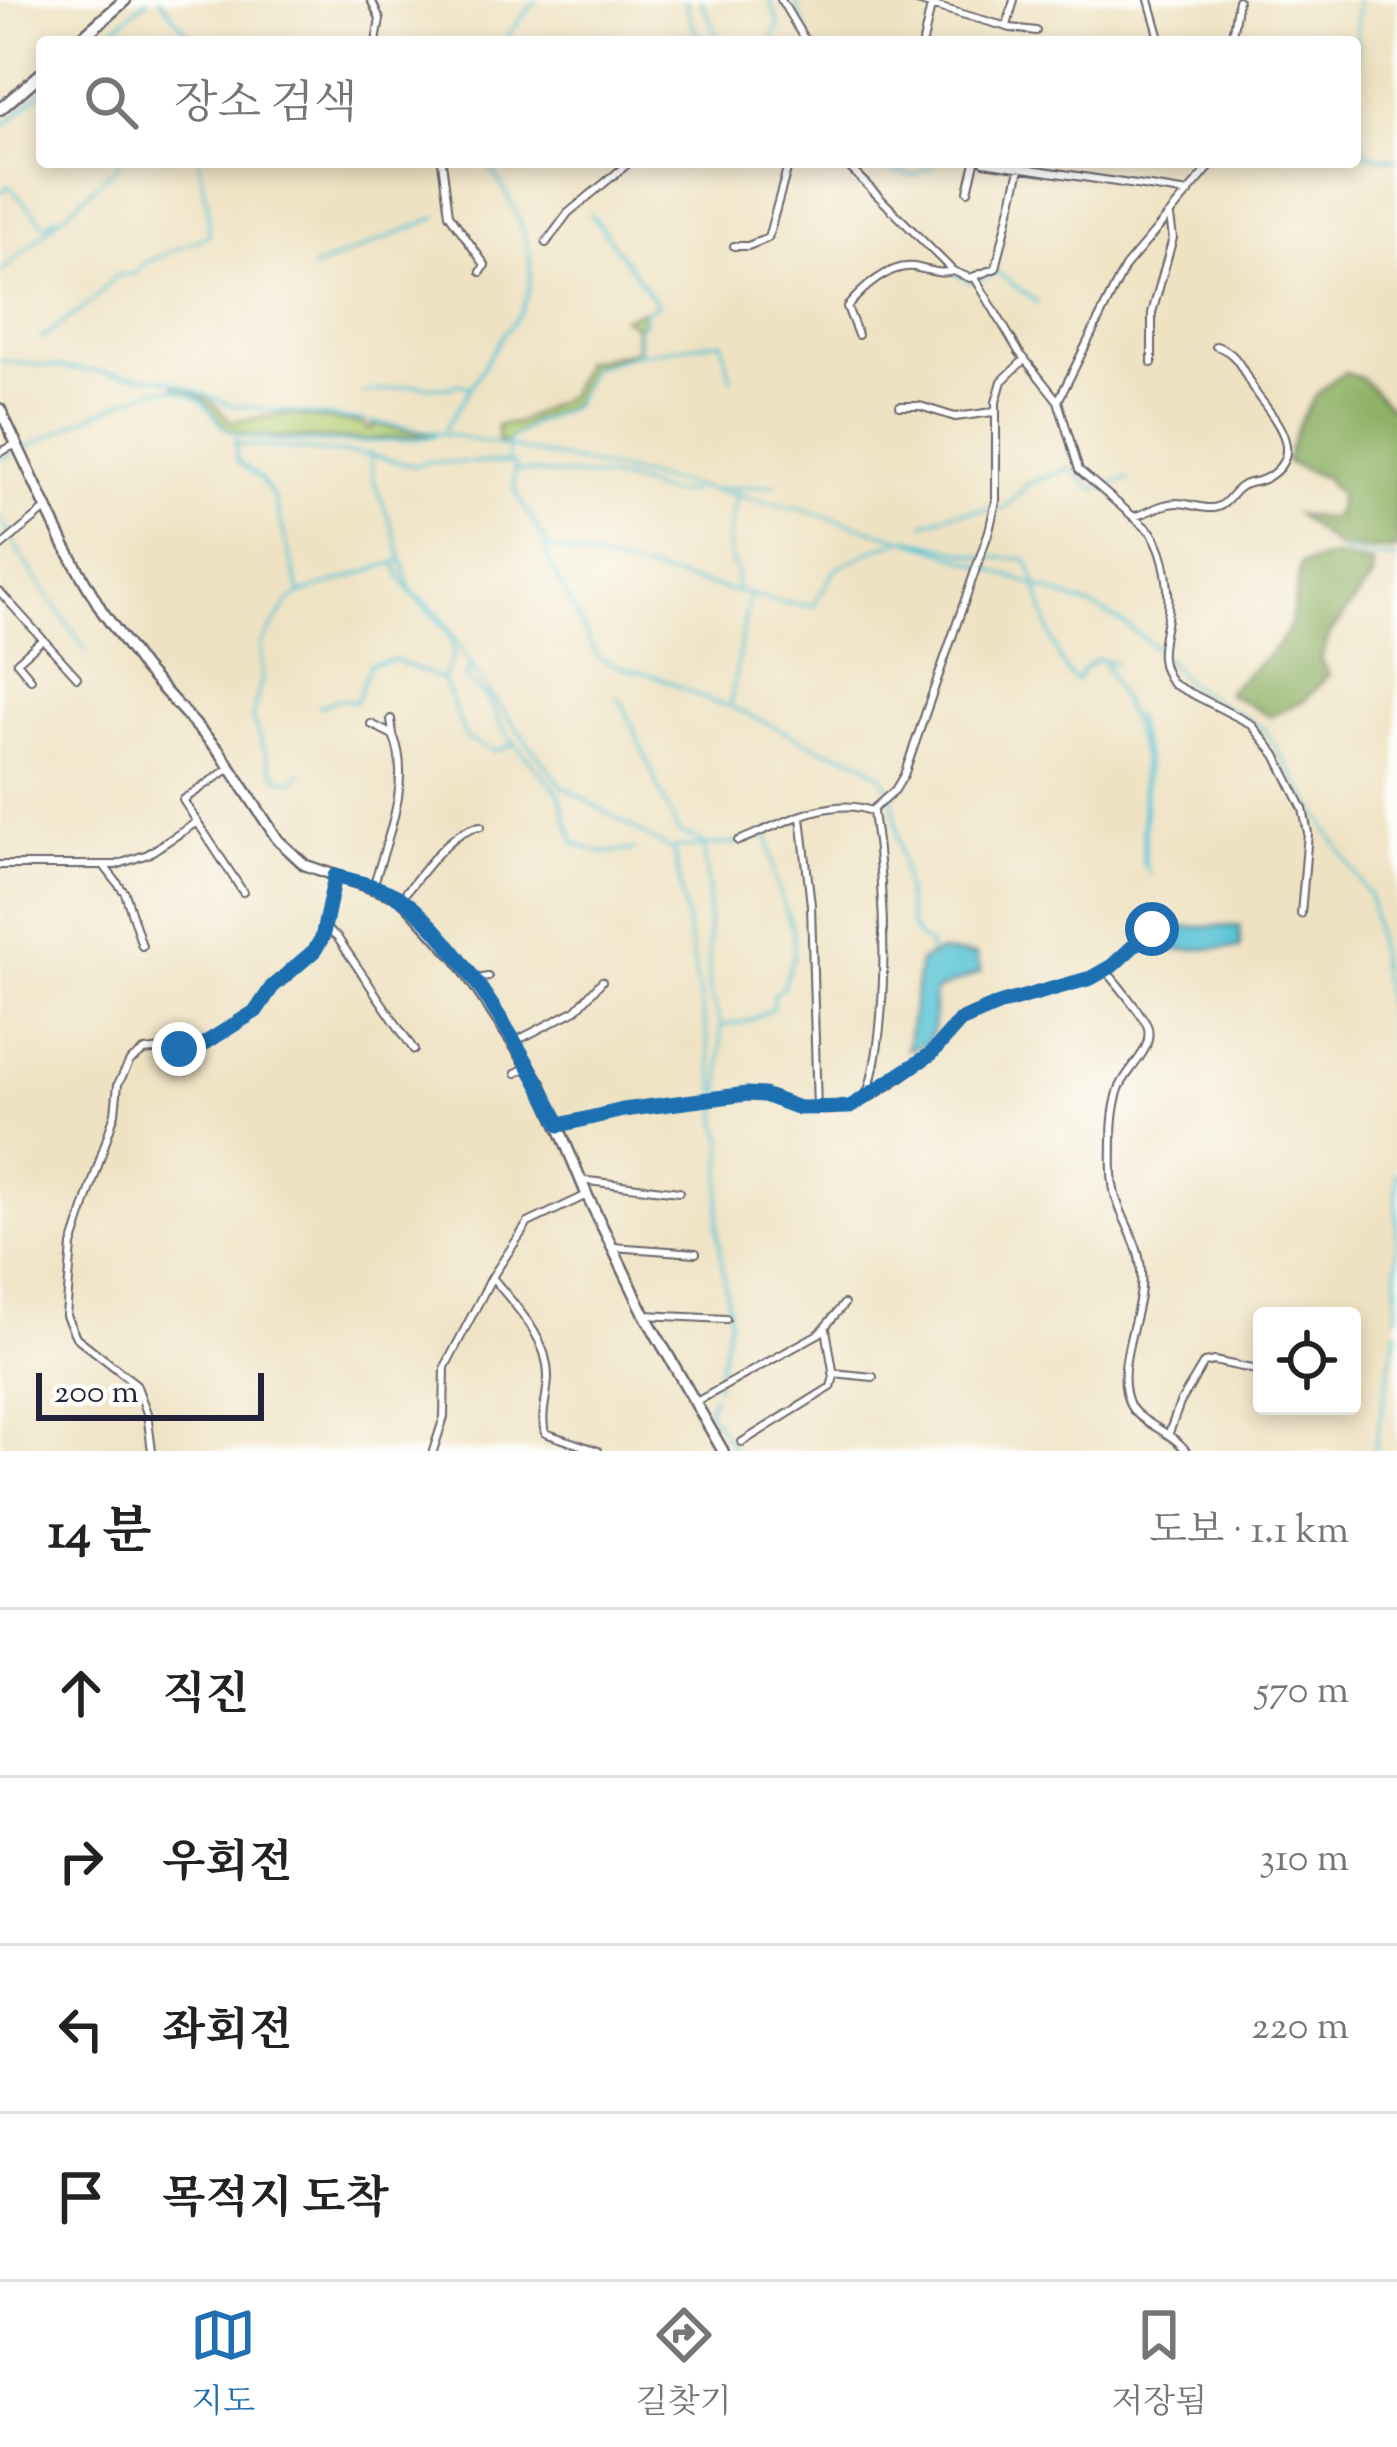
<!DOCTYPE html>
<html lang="ko">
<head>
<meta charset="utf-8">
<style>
  :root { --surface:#fff; --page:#f6f6f6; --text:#222; --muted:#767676; --line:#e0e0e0; --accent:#1f6fb2 }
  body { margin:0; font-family:"Sorts Mill Goudy","Noto Serif KR",serif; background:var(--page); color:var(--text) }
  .controls { position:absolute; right:36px; bottom:36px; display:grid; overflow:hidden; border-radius:12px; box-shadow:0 6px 18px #0003 }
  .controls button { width:108px; height:108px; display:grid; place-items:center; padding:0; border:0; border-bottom:3px solid var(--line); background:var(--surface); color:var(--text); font:60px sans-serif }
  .scale { position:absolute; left:36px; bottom:30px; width:228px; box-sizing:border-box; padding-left:12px; border:6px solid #22223b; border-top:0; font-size:33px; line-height:42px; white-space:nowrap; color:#22223b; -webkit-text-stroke:9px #fdfcf7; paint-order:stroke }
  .stop { position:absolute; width:36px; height:36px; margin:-27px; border:9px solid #1f6fb2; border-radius:50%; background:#fff }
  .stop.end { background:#1f6fb2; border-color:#fff; box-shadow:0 3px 12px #0008 }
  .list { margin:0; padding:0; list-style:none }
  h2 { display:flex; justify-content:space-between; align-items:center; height:156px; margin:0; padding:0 48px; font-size:51px }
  h2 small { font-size:39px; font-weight:400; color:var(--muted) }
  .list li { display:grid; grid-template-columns:78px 1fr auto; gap:36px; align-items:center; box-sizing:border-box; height:168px; padding:0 48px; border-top:3px solid var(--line) }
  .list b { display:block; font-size:45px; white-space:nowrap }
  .list em { font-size:39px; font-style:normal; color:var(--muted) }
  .icon { flex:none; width:66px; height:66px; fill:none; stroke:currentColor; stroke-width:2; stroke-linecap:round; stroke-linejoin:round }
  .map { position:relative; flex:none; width:1397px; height:1451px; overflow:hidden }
  .search { position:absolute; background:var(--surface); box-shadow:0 6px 18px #0003; left:36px; right:36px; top:36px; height:132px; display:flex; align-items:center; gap:30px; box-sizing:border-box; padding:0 42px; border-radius:12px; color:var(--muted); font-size:45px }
  .sheet { height:828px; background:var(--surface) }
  nav { display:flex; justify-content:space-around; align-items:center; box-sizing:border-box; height:168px; border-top:3px solid var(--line); background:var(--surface); font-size:33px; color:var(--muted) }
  nav a { display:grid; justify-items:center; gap:6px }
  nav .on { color:var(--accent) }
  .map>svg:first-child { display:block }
  .green { fill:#b4ce74; stroke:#6b7858; stroke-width:3 }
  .forest { fill:#8fb166; stroke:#586a50; stroke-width:3 }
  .water { fill:#5ac4d6; stroke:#3e7388; stroke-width:3 }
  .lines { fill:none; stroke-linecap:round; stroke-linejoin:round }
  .stream { stroke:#5ac4d6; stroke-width:3 }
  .street-casing { stroke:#6a656a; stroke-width:10 }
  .secondary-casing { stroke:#6a656a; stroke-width:14 }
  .primary-casing { stroke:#6a656a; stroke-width:15 }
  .street { stroke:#fff; stroke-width:6 }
  .secondary { stroke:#fff; stroke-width:9 }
  .primary { stroke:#fff; stroke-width:10 }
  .route { stroke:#1f6fb2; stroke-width:15 }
</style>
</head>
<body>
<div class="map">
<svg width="1397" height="1451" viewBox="0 0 1397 1451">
  <rect width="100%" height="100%" fill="#fdfcf7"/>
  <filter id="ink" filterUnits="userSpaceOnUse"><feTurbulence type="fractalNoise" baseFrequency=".00833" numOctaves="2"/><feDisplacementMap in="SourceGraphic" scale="24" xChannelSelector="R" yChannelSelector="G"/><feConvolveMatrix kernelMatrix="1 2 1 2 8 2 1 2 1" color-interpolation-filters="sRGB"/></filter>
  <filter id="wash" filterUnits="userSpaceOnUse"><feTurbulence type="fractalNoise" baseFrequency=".004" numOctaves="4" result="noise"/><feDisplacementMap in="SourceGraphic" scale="48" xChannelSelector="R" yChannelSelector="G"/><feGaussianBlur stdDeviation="2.7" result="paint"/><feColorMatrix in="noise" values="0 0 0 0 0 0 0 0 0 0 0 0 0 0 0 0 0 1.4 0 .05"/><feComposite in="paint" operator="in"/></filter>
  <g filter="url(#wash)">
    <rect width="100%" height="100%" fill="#efe2c2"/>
    <path class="green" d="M643,311L644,320L637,328L638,352L591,367L572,405L532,422L505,443L498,442L497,426L517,423L569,395L584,362L637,351L636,326L623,318Z
      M174,384L208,398L231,422L286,414L366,424V429H373L372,424L434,435L363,440L250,436L228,430L202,398L175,389Z"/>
    <path class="forest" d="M1345,373L1361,378L1390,407L1397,408V550L1338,548L1296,514L1330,519L1336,513L1340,494L1329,485L1328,479L1286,462C1297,424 1308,393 1345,373Z
      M1332,556L1373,564L1372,578L1330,633L1320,660L1329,674L1305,700L1270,716L1227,693C1246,671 1274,656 1287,631C1296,612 1296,586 1301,565Z"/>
    <path class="water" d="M1240,926V948L1165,950V928Z
      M938,952L976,955L981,972L935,991C931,1014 940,1020 926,1043L907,1049L920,961Z"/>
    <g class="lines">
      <path class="stream" d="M160,0L196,42
        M685,0L695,32L703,42
        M701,0L720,42
        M770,0L779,25L771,42
        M795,0L810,42
        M1357,0L1358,129L1366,154L1396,160
        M97,42L147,0
        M502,42L537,0
        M0,129L42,92
        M850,162L858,173
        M881,162L890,170L914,176L933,166
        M0,192L9,186L46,226L57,216
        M312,269L437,217
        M0,273L122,162
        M955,274L970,282L998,273L1038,303
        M41,339L94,300L116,275L135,274L143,264L209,235L208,206L199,162
        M639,354L722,341L731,379
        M0,361L165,379L231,405L364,421
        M362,394L413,385L448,388L459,384L469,387
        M372,422L451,435L801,509L930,547L1098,609L1128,626L1158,650
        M445,429L504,333C557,281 520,212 487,162
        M235,440L241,445L370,455L416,466L423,462L514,463V489L549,548L785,603L813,606L835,570L877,548L900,541
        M235,441L237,461L260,479L274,498L300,592
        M23,449C51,437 144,386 168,389C215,395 210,424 234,433C263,445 406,445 436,435
        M370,453L373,478L394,532L411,591L438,613L488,692L562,786L674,852L717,1093
        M0,459L12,454
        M507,461L508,441L533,423L573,406L591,368L639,352L638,327L644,323V312L657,304L591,214
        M517,471L622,479L667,493L691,492
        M736,488C735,512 720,552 736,570L737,589
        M716,489L776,485
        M0,517L21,556L86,651
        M924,524L953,513L1005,508L1028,484L1070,468L1093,489L1129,479
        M908,538L983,557L1027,559L1036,583
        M546,546L547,557L597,656C615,668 635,669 655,676C680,685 702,702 730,706
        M1343,552L1397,559
        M396,564C406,604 455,620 453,653C453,662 445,671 443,680
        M1038,590C1044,614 1058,672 1077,681L1082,670L1097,659L1115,663
        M749,595L730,706L820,748L858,759L881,775L893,797L910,924L919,939L930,944L929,953
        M1164,657L1190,686L1264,729L1370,897L1397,1079
        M1103,661L1130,718L1142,756L1143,864L1150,873
        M470,666L466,679L487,698L504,731L558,792L575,844L603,853L634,850
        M617,698L622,702L678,832L702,842L704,847L708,885L709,989L721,1025V1093
        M318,707L340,699L356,702L370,664L395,660L443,680L466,738L495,751L516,743
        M1134,715L1146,760L1145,867
        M302,772L293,781L280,778L272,769L252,718L262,678L261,645L289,601L300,594L399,561
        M675,848L738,843
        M722,1026L749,1021L773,1008V994L782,988L794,955L793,930L776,883L769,840L762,835L747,841
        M1397,1172V1316
        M716,1386L730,1318L717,1230L724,1142L718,1121L719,1102
        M713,1396L708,1411L735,1451
        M1374,1451L1397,1329"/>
    </g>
  </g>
  <g filter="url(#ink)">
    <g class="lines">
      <g class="street-casing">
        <path id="street" d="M371,0L380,19L376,42
          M781,0L806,42
          M913,0L1011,28L1036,31
          M1149,0L1161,42
          M1007,26L1014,0
          M923,42L931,6
          M1231,42L1238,0
          M442,162L449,214L485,265L481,272
          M844,162L953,271L970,278L996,268L1020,169
          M984,162L1189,193
          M968,191L975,162
          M546,243L568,213L630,162
          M734,246H748L768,238L789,162
          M975,278L1019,352L1058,401L1079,470L1151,532C1166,553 1171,593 1167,618C1163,644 1155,661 1173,684L1251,724L1276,755L1303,809L1308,833L1301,914
          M858,335L847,307C862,289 889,264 914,267C929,270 939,275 953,271
          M1152,363V313L1173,238L1170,217
          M1058,401L1125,267L1214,162
          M900,406H920L955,417L993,412
          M0,452L15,445
          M1133,517C1148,513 1161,503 1177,503C1189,503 1201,509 1213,508C1228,506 1230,493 1242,486C1250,481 1259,483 1268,477C1303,455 1280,425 1261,400C1244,380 1243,354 1216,346
          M0,547L46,509
          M0,592L77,677
          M31,679L17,662L42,640
          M391,719L393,735
          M371,724L393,735C413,780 386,842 373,887
          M230,768L183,800L243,892
          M871,811L895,790L904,775L989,531L996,501V402L1002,381L1025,359
          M801,817L811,905L817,1110
          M738,841C775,827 834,793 873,812C885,890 891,1024 866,1097
          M0,865H116L148,854L197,822
          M105,867L125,893L142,946
          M401,898C422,875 449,829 481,826
          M324,928L337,937L414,1050
          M1105,970C1114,979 1146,1019 1148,1028C1153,1053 1124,1070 1118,1092C1114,1106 1112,1124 1112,1138C1112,1157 1110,1183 1117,1201C1129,1234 1144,1250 1141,1288C1138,1323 1114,1371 1130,1405C1138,1422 1173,1432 1186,1451
          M471,980L488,977
          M514,1042L576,1010L602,981
          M516,1073L529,1066
          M560,1125L623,1110L747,1094C776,1094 799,1112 829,1110C865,1108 907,1074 933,1051C948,1039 957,1023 973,1013L1091,978L1112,966L1152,929
          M580,1180L679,1192
          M613,1247L696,1253
          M492,1277C514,1305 548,1337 548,1376C548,1396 540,1414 545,1433L598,1451
          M645,1315L726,1319
          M833,1373L873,1377
          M696,1402L820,1333L844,1304
          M1169,1433L1180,1403L1204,1363L1214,1361L1261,1371
          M742,1442L831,1387L834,1376L826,1329
          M152,1451L147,1413L136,1384L76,1337L66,1316L72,1246L115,1113L118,1084L130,1061L144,1051L202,1045L256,1011L272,987L314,951L322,938L335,876
          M433,1451L444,1417L445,1367L492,1277L528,1223L587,1195"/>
      </g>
      <g class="secondary-casing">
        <path id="secondary" d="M0,409L64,545L102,611L143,667L220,752L278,840L305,865L401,898L457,959L541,1085L587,1195L645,1315L723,1451"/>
      </g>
      <g class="primary-casing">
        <path id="primary" d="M77,42L125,0
          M0,109L42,73"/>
      </g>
      <use href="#street" class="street"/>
      <use href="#secondary" class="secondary"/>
      <use href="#primary" class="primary"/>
    </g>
  </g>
  <g class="lines" filter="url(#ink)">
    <path class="route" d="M179,1049L202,1045L256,1011L272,987L314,951L322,938L335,876C358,883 386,887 406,902C460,943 530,1063 560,1125L623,1110L747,1094L764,1095L799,1108L850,1107L931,1054L960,1021L1002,1003L1091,978L1112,966L1152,929"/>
  </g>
</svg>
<div class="controls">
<button><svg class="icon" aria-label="locate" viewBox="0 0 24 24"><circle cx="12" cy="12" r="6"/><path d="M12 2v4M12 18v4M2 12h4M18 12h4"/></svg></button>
</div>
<div class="scale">200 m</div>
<div class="stop" style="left:1152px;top:929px"></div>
<div class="stop end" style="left:179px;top:1049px"></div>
<div class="search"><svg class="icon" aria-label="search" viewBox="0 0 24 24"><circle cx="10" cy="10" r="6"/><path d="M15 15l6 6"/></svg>장소 검색</div>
</div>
<section class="sheet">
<h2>14 분<small>도보 · 1.1 km</small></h2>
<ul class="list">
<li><svg class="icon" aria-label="ahead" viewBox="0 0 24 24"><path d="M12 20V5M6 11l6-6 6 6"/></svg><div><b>직진</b></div><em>570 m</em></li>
<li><svg class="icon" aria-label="right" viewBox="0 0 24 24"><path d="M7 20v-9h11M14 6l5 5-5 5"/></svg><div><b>우회전</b></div><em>310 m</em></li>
<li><svg class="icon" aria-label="left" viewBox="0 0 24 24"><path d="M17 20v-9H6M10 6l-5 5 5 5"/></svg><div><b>좌회전</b></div><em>220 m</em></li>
<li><svg class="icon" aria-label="arrive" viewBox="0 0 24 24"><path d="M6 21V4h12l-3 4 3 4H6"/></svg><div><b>목적지 도착</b></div></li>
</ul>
</section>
<nav>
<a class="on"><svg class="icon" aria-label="map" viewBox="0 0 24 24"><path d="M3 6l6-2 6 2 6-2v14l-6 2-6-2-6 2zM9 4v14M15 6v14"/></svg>지도</a>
<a><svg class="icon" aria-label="directions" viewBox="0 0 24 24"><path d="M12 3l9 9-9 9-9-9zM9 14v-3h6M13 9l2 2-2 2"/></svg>길찾기</a>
<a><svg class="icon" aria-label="saved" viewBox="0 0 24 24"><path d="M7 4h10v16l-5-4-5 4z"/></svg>저장됨</a>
</nav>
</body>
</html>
